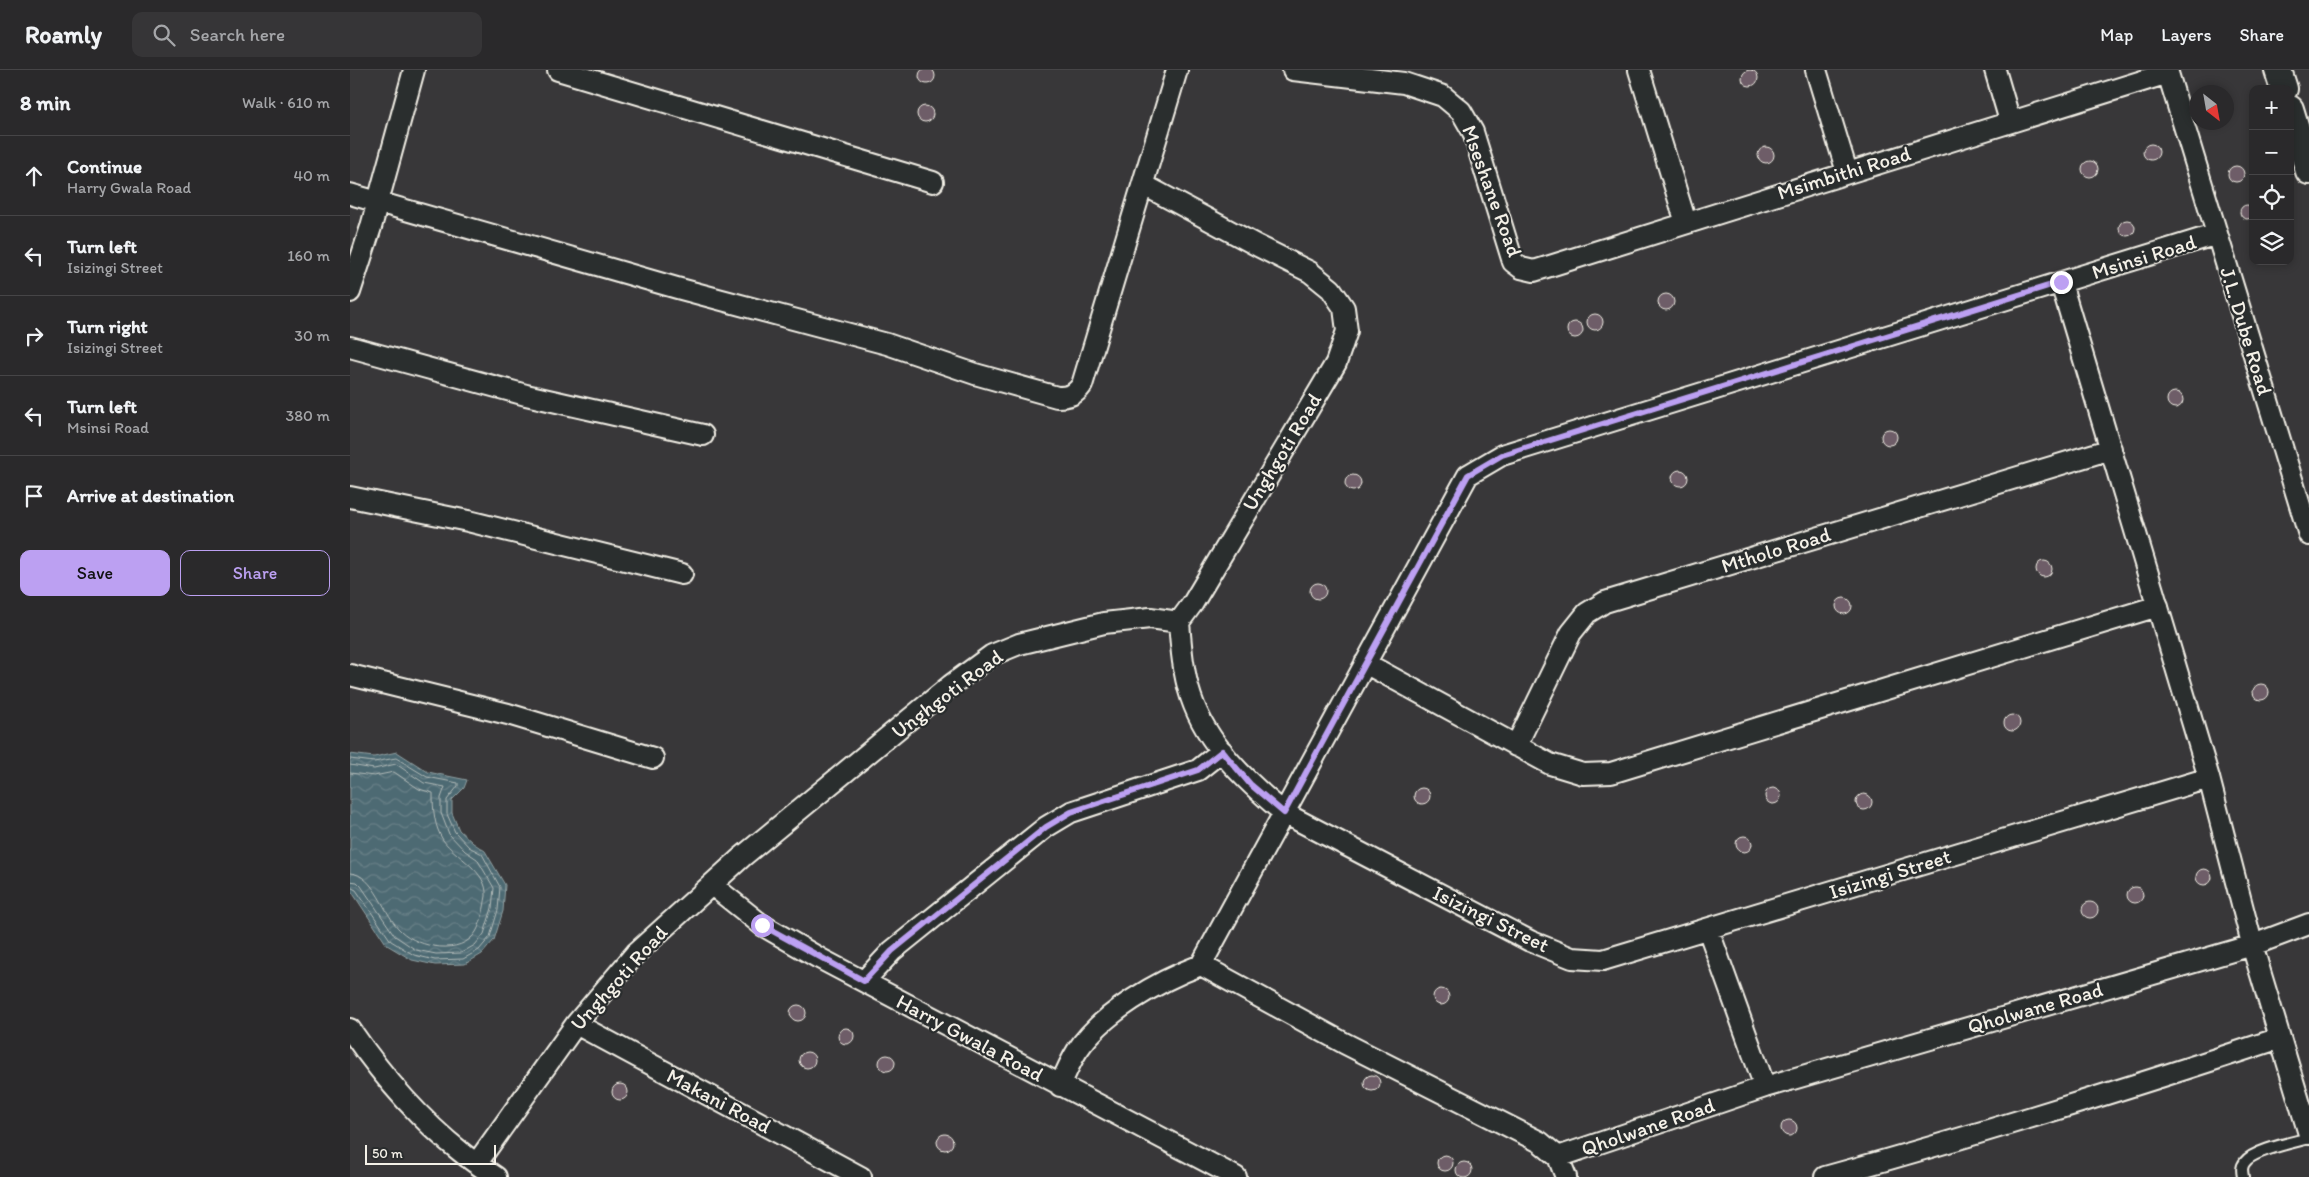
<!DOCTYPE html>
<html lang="en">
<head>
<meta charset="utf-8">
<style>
  :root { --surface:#2a292b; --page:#363537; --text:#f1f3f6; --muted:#a5a6a9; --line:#464547; --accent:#bca0f2 }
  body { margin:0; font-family:Itim,sans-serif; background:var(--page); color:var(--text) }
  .controls { position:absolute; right:15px; top:15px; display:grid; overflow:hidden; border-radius:10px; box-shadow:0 2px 8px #0003 }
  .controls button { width:45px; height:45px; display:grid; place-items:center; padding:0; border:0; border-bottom:1px solid var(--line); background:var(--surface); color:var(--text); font:25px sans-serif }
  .compass { position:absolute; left:1839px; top:15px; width:45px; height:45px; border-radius:50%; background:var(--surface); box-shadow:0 2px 8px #0003; rotate:149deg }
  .scale { position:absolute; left:15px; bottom:12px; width:131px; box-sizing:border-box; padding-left:5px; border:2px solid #f4f1e8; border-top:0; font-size:14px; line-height:18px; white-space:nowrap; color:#f4f1e8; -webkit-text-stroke:4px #2a2d2e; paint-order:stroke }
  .stop { position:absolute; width:15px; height:15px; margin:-11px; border:4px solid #bca0f2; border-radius:50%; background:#fff }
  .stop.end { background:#bca0f2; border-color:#fff; box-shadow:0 1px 5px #0008 }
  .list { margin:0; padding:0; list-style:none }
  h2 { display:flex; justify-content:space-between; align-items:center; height:65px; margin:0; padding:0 20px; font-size:21px }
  h2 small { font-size:16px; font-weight:400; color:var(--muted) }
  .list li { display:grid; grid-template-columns:32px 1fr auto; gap:15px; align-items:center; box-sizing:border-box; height:80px; padding:0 20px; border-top:1px solid var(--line) }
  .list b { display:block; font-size:19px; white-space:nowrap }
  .list p { margin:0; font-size:16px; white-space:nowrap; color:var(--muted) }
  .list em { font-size:16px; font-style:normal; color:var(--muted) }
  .actions { display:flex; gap:10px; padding:15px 20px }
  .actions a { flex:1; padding:11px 0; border:1px solid var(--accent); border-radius:10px; text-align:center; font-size:18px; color:var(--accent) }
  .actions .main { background:var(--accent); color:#111 }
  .icon { flex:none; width:28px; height:28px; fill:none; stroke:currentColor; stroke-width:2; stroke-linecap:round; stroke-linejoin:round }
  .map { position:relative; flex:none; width:1959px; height:1107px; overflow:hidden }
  header { display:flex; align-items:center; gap:30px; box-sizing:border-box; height:70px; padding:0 25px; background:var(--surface); border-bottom:1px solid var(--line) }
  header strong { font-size:24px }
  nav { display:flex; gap:28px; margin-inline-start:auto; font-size:18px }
  .search { width:350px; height:45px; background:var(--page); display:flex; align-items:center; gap:12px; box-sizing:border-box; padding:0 18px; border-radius:10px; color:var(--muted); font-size:19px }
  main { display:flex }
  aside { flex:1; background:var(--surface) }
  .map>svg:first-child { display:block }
  .water { fill:url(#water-waves); stroke:#90a0a2 }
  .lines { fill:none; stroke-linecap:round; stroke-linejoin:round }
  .shore { stroke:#b2bbb9; stroke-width:1 }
  .building { fill:#6e5d67; stroke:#f4f1e8 }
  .service-casing { stroke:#f4f1e8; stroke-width:14 }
  .minor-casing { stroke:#f4f1e8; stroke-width:24 }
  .tertiary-casing { stroke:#f4f1e8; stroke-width:30 }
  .service { stroke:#2a2d2e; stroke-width:10 }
  .minor { stroke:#2a2d2e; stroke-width:20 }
  .tertiary { stroke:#2a2d2e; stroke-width:26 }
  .route { stroke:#bca0f2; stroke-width:6 }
  .labels { text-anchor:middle; stroke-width:4.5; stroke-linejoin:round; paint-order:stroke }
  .street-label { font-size:21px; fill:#f4f1e8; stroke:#2a2d2e }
</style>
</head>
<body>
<header>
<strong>Roamly</strong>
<div class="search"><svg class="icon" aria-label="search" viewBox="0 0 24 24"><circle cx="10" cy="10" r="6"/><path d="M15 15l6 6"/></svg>Search here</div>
<nav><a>Map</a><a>Layers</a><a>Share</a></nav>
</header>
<main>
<aside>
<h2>8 min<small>Walk · 610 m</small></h2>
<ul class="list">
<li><svg class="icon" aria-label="ahead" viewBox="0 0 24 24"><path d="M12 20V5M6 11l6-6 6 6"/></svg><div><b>Continue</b><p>Harry Gwala Road</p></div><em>40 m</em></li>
<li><svg class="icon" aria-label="left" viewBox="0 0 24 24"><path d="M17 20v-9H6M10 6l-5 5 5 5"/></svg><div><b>Turn left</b><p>Isizingi Street</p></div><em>160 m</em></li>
<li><svg class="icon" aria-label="right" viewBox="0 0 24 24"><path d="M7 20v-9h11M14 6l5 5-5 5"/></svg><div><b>Turn right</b><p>Isizingi Street</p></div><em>30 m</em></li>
<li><svg class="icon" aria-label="left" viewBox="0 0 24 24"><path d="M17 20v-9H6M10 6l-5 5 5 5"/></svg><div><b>Turn left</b><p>Msinsi Road</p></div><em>380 m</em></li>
<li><svg class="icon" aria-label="arrive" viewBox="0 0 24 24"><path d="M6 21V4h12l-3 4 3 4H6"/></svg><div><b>Arrive at destination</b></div></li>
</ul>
<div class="actions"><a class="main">Save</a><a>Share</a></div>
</aside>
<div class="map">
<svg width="1959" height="1107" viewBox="0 0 1959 1107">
  <defs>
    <pattern id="water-waves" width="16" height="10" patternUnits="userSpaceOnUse" patternTransform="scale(1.25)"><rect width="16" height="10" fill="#4e6a73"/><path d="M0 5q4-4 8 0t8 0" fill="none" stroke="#688087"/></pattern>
  </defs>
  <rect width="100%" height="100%" fill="#383739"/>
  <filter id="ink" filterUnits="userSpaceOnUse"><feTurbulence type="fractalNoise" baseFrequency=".02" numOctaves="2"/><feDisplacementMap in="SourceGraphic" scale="10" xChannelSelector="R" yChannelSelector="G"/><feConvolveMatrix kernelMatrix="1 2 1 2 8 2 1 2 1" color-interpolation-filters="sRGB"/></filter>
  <g filter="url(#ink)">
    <path class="water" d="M47,682L78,702L117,710L114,718L102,730V743L109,760L123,773L135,781L155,815L153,841L144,870L132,884L115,894L85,895L62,890L37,875L0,819V684L24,687Z"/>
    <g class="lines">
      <path class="shore" d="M0,689L24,692L46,688L77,707L108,713V716L97,730V744L105,762L119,777L132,784L150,817L148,840L140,867L129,880L113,889L85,890L64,885L41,871L6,820L0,817
        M0,695L24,699L46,694L74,713L95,717L91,728V743L99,764L115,781L127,789L144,818L142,838L134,864L125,875L111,883L86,884L66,880L45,866L11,816L7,812L0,811
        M0,703L24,706L44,702L69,719L83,723C83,739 84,756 93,770C105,787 138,801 136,826C134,837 132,852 126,862C111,886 69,878 51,861C34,846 25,804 0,803"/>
    </g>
    <path class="building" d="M569 6a8 8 0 1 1 16 0a8 8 0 1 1-16 0Z
      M1392 8a8 8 0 1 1 16 0a8 8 0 1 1-16 0Z
      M567 44a8 8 0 1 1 16 0a8 8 0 1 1-16 0Z
      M1793 82a8 8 0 1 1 16 0a8 8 0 1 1-16 0Z
      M1408 85a8 8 0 1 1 16 0a8 8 0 1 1-16 0Z
      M1732 99a8 8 0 1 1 16 0a8 8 0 1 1-16 0Z
      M1878 104a8 8 0 1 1 16 0a8 8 0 1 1-16 0Z
      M1890 142a7 7 0 1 1 14 0a7 7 0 1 1-14 0Z
      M1769 158a8 8 0 1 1 16 0a8 8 0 1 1-16 0Z
      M1308 232a8 8 0 1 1 16 0a8 8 0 1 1-16 0Z
      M1237 252a8 8 0 1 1 16 0a8 8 0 1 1-16 0Z
      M1217 260a8 8 0 1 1 16 0a8 8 0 1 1-16 0Z
      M1817 330a8 8 0 1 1 16 0a8 8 0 1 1-16 0Z
      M1531 367a8 8 0 1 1 16 0a8 8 0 1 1-16 0Z
      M1322 408a8 8 0 1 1 16 0a8 8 0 1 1-16 0Z
      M995 413a8 8 0 1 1 16 0a8 8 0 1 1-16 0Z
      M1686 499a8 8 0 1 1 16 0a8 8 0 1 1-16 0Z
      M960 521a8 8 0 1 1 16 0a8 8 0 1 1-16 0Z
      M1486 536a8 8 0 1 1 16 0a8 8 0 1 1-16 0Z
      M1903 622a8 8 0 1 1 16 0a8 8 0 1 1-16 0Z
      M1654 653a8 8 0 1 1 16 0a8 8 0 1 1-16 0Z
      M1415 726a8 8 0 1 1 16 0a8 8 0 1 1-16 0Z
      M1064 726a8 8 0 1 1 16 0a8 8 0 1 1-16 0Z
      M1506 732a8 8 0 1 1 16 0a8 8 0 1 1-16 0Z
      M1386 774a8 8 0 1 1 16 0a8 8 0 1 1-16 0Z
      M1846 807a8 8 0 1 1 16 0a8 8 0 1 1-16 0Z
      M1777 825a8 8 0 1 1 16 0a8 8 0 1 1-16 0Z
      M1732 840a8 8 0 1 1 16 0a8 8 0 1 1-16 0Z
      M1083 927a8 8 0 1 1 16 0a8 8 0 1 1-16 0Z
      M440 943a8 8 0 1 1 16 0a8 8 0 1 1-16 0Z
      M488 966a8 8 0 1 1 16 0a8 8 0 1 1-16 0Z
      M449 990a8 8 0 1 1 16 0a8 8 0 1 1-16 0Z
      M529 993a8 8 0 1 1 16 0a8 8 0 1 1-16 0Z
      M1014 1013a8 8 0 1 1 16 0a8 8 0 1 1-16 0Z
      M262 1022a8 8 0 1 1 16 0a8 8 0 1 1-16 0Z
      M1431 1058a8 8 0 1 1 16 0a8 8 0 1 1-16 0Z
      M587 1072a8 8 0 1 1 16 0a8 8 0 1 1-16 0Z
      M1087 1093a8 8 0 1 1 16 0a8 8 0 1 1-16 0Z
      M1106 1100a8 8 0 1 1 16 0a8 8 0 1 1-16 0Z"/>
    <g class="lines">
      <g class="service-casing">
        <path id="service" d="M1893,1107C1892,1101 1891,1097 1895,1092C1903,1080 1945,1072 1959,1068"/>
      </g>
      <g class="minor-casing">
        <path id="minor" d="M208,0L583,112
          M943,0L1054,13L1093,26L1111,41L1123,62L1163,192L1171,198L1184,201L1818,3
          M1289,0L1336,153
          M1466,0L1497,102
          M1645,0L1660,51
          M1817,0L1959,465
          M794,115L908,176L960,202L981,219L994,238L997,261L986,293L843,533L829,552
          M0,124L327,218L537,274L625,304L707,327C719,327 725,325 732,315L827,0
          M1711,213L1859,708L1905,885L1959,1064
          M0,222L21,157L64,0
          M0,277L176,325L353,365
          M0,427L118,451L332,504
          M829,552C831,577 833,603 841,627C857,675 897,712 934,743L1180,871L1222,888L1253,890L1859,708
          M1015,593L1200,694L1233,704L1261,703L1808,536
          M0,605L158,644L303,688
          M1166,676L1221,563L1237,543L1255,532L1761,379
          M362,815L412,855L469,888L886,1107
          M1358,859L1415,1017
          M851,895L1118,405L1152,385L1867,164
          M514,911L542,881L696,757L721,742L848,700L872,681
          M226,954L511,1107
          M0,959C31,1004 69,1049 111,1082C122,1091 134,1099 146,1107
          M710,1016C715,1004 720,992 727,981C752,943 808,911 851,895L994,973L1190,1072L1208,1087L1216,1107
          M1208,1087L1415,1017L1903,875L1959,854
          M127,1093L226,954L286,883L392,787L601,615L642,585L669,574L754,553L800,548L829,552
          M1475,1107C1628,1065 1779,1018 1930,968"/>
      </g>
      <g class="tertiary-casing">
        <path id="tertiary" d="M1928,0L1934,19
          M1940,39L1959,101"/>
      </g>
      <use href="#service" class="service"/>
      <use href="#minor" class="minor"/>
      <use href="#tertiary" class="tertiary"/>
    </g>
  </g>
  <g class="lines" filter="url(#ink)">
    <path class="route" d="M412,855L514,911L542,881L696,757L721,742L848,700L872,681L900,714L934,743L1118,405L1152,385L1711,212"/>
  </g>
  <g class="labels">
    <g class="street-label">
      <text transform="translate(1494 103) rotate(-17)" y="7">Msimbithi Road</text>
      <text transform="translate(1142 121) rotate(70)" y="7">Mseshane Road</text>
      <text transform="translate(1794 187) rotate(-17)" y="7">Msinsi Road</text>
      <text transform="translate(1896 261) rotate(73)" y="7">J.L. Dube Road</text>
      <text transform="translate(932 382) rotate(-59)" y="7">Unghgoti Road</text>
      <text transform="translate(1426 480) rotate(-17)" y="7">Mtholo Road</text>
      <text transform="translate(597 624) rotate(-37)" y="7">Unghgoti Road</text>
      <text transform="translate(1540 804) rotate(-17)" y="7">Isizingi Street</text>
      <text transform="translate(1141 849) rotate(26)" y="7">Isizingi Street</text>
      <text transform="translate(269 908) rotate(-48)" y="7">Unghgoti Road</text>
      <text transform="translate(1685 938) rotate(-16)" y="7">Qholwane Road</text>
      <text transform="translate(620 968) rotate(28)" y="7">Harry Gwala Road</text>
      <text transform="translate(369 1031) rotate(28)" y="7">Makani Road</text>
      <text transform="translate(1298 1057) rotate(-19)" y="7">Qholwane Road</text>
    </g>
  </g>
</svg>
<div class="controls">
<button>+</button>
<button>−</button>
<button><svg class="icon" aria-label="locate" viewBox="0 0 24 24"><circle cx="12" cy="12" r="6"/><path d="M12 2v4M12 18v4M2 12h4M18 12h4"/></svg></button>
<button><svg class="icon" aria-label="layers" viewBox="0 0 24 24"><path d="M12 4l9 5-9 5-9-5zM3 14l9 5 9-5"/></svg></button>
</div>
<svg class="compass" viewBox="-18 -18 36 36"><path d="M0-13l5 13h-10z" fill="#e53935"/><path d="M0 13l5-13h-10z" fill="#a5a6a9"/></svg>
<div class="scale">50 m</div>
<div class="stop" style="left:412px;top:855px"></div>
<div class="stop end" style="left:1711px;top:212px"></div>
</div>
</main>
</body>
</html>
